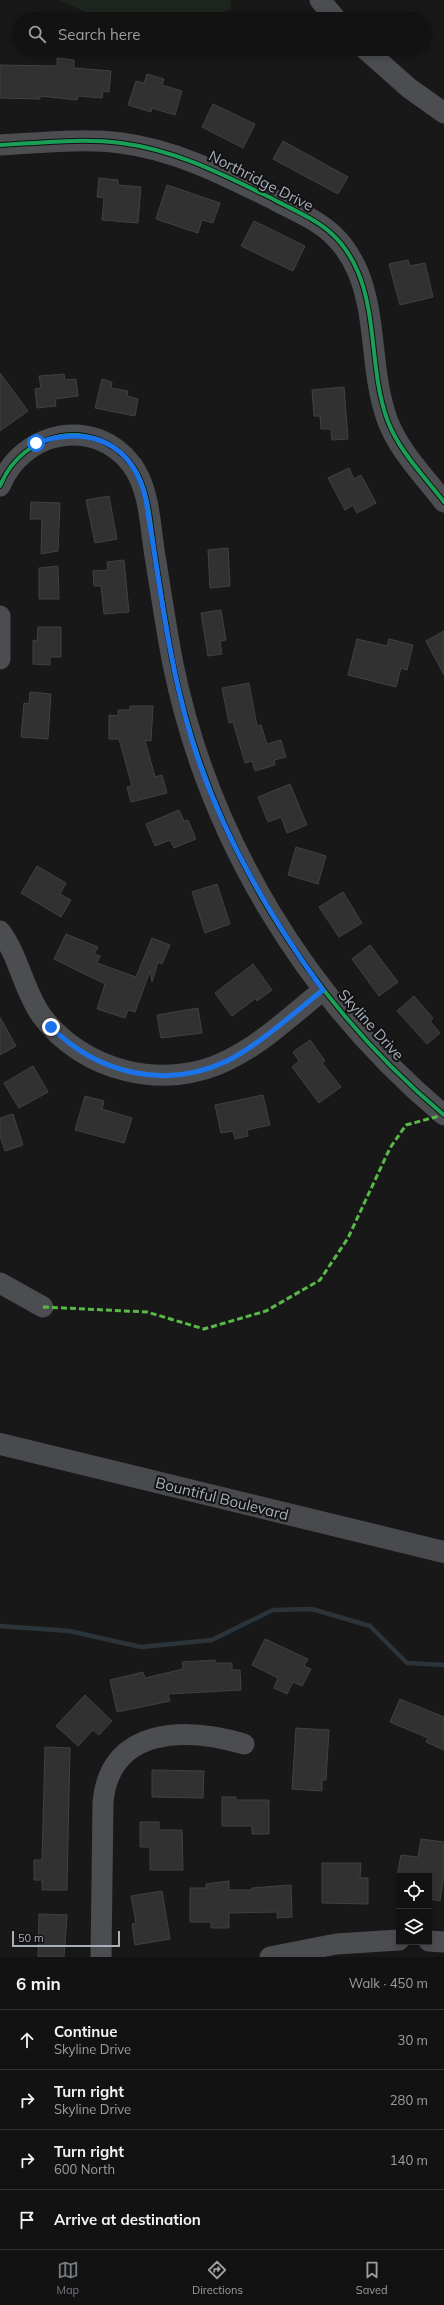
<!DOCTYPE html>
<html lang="en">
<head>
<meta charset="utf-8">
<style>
  :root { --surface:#121212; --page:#1f2020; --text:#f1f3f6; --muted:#9c9e9f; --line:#313232; --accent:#767a81 }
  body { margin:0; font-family:Mulish,sans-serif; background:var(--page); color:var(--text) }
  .controls { position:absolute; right:12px; bottom:12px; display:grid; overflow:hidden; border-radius:0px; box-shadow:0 2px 6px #0003 }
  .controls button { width:36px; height:36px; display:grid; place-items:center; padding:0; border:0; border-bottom:1px solid var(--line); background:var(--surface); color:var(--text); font:20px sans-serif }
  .scale { position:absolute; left:12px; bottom:10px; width:108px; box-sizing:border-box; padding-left:4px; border:2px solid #a9afb9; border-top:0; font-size:11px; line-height:14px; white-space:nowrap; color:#a9afb9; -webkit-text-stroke:3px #121214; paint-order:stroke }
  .stop { position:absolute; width:12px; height:12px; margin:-9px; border:3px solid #1a73e8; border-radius:50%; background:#fff }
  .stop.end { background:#1a73e8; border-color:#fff; box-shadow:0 1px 4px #0008 }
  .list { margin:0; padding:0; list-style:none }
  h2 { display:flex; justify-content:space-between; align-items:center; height:52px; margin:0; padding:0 16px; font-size:17px }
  h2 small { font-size:13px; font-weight:400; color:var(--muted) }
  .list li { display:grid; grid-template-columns:26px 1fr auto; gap:12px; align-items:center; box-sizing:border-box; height:60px; padding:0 16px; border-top:1px solid var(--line) }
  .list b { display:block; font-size:15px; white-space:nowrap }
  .list p { margin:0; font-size:13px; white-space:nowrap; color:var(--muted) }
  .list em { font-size:13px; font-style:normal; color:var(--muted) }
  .icon { flex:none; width:22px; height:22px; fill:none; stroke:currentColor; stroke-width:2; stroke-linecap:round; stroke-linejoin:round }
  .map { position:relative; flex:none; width:444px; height:1957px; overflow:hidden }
  .search { position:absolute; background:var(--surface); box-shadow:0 2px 6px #0003; left:12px; right:12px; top:12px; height:44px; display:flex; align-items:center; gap:10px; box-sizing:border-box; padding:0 14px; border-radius:22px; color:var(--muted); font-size:15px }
  .sheet { height:292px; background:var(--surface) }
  nav { display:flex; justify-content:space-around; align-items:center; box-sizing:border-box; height:56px; border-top:1px solid var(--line); background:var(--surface); font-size:11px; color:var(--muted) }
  nav a { display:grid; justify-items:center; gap:2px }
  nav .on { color:var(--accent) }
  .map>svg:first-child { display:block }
  .green { fill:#1e251e }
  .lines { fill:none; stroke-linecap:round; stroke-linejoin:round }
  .stream { stroke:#2b343a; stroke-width:4.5 }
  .building { fill:#313132; stroke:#404144 }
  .minor { stroke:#4c4d51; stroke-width:21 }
  .major { stroke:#494a4d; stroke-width:22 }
  .quiet { stroke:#58b947; stroke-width:3; stroke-dasharray:6 3; stroke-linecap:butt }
  .cycleway-casing { stroke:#121214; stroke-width:6 }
  .cycleway { stroke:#1a9f57; stroke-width:4 }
  .route { stroke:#1a73e8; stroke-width:5 }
  .labels { text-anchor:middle; stroke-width:4; stroke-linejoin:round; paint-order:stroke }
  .street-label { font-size:15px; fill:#a9afb9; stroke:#121214 }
</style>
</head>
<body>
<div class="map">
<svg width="444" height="1957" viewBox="0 0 444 1957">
  <rect width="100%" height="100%" fill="#181818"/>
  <path class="green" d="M59,0H231V9L205,19H101Z"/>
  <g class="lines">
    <path class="stream" d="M0,1626L69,1631L141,1647L212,1640L273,1610L312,1609L370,1626L407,1663L444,1665"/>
  </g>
  <path class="building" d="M57,58L74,60V68L111,71L109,92L103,91L102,98L78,96L77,100L40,96V99L0,98V65L57,66Z
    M147,74L164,79L162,85L182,91L175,115L152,108L151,112L128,105L136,81L144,83Z
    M213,104L255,124L243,148L202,127Z
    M283,141L348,177L338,194L273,159Z
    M99,178L118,180V185L141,187L138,223L102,220L104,198L97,197Z
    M167,185L220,203L213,223L202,220L198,233L156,219Z
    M254,221L305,246L293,271L241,246Z
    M408,260L410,266L425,263L433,297L400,305L389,264Z
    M0,373L28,411L0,431Z
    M64,374L65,380L76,379L78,396L55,399L56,406L37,408L35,389L41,388L39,376Z
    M102,379L112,382L111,388L128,391L127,396L138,399L135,416L95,408Z
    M344,387L348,439L332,440L331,429H321L320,416H314L312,390Z
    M349,468L354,479L361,475L376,503L357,513L353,505L345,510L328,478Z
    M109,496L117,539L95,543L86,500Z
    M31,502L60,503L58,551L41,554L42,519H30Z
    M228,548L230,586L210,588L208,550Z
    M124,560L129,612L104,614L101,586H94L93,571L108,570L107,562Z
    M58,566L59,599H39V568Z
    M221,610L226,640L220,641L222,654L208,656L201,613Z
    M38,627H61V657H50V665L33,664V640L37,641Z
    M444,631V675L426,641Z
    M357,639L387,646L389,639L413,645L407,670L401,668L396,687L348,675Z
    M249,683L257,726L261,725L267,744L281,740L286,757L274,760L275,765L255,771L252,761L245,763L233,722L229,723L222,688Z
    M30,692L51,694L48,739L21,737L24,703L29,704Z
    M130,706H153L151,741L145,740L155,777L162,775L167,793L131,802L127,787L132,786L119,739H109V715L118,716V710H130Z
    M290,784L307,825L287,833L281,817L268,822L258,797Z
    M179,810L184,821L188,820L196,839L174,848L170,840L155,846L146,824Z
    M296,847L326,856L318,884L288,875Z
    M37,866L66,883L60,894L71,900L61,917L21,893Z
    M217,884L230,924L205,933L192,892Z
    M343,892L362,923L339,937L319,907Z
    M66,934L98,947L94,954L100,956L97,963L136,977L152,938L170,945L162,964L158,962L152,982L150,971L135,1012L128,1010L125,1018L97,1009L105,984L54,959Z
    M370,945L398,982L379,996L352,959Z
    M253,964L272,990L257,1001L256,998L232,1016L215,993Z
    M414,996L433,1018L430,1021L440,1033L427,1044L397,1011Z
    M198,1008L202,1033L161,1038L157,1015Z
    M0,1017L16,1046L0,1055Z
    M310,1040L325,1061L322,1063L341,1087L319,1103L292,1067L299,1061L293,1052Z
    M33,1066L48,1092L19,1108L4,1083Z
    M263,1095L270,1125L247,1130L248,1136L235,1139L233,1131L221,1133L215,1105Z
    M85,1096L104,1101L102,1109L132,1118L124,1143L75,1130Z
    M13,1114L23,1145L5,1151L0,1136V1118Z
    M265,1639L308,1659L304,1666L311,1669L302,1686L293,1682L287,1694L274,1688L278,1678L252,1665Z
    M215,1660L216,1663H232V1670H240L241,1690L168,1694L170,1701L117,1712L110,1680L143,1672L145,1678L183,1669L182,1662Z
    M85,1695L112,1721L99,1735L93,1730L78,1746L56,1726Z
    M400,1699L444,1717V1750L426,1742L428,1738L390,1722Z
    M296,1728L329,1730L326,1780H322V1791L292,1789Z
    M45,1747L70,1748L67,1890H42V1880H34V1860H42Z
    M152,1770L204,1771L203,1798L152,1797Z
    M222,1797H236V1800H269V1834H252V1826H222Z
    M140,1822H159V1830H182L183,1870H150V1847H140Z
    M421,1839L444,1842V1875L440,1901L429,1899V1876H397L401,1855L418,1857Z
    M322,1863H361L360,1878H368V1904L322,1903Z
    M229,1881V1890H252V1888L291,1885L292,1917L277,1918V1912L229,1913V1928H211V1922H190V1888H206V1884Z
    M162,1891L170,1939L135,1945L132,1924L136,1923L131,1896Z
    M39,1914L67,1915L64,1957H38Z"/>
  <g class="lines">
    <path class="minor" d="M320,0L336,19
      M365,49L409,88L444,113
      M0,145C40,143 81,138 121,143C176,150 224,175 273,199C293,210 316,219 332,234C343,244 352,258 358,272C377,318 370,371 387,419C398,450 424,476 444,502
      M0,486C22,431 94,415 132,465C150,490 150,526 155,556C161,592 166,628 173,664C209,840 307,1000 444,1115
      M0,616V659
      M0,931C19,956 23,989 41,1015C83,1072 165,1092 228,1060C263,1043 293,1014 323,990
      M0,1283L43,1307
      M429,1941L444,1942
      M101,1957L103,1802C110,1726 187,1727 244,1744
      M270,1957L336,1944L399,1940"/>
    <path class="major" d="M0,1444L444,1552"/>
    <path class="quiet" d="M43,1307L147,1312L204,1329L266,1311L320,1280L348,1238L390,1148L406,1125L443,1115"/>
    <g class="cycleway-casing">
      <path id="cycleway" d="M0,145C40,143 81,138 121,143C176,150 224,175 273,199C293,210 316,219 332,234C343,244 352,258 358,272C377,318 370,371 387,419C398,450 424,476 444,502
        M0,486C22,431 94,415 132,465C150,490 150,526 155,556C161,592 166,628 173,664C209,840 307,1000 444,1115"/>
    </g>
    <use href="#cycleway" class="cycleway"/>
  </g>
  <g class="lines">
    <path class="route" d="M36,443C89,425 133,442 146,500C159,579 168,660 191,737C219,830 267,913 323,990C295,1012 259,1045 227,1061C166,1090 98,1074 51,1027"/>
  </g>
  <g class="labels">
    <g class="street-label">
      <text transform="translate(261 181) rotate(27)" y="5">Northridge Drive</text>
      <text transform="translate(371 1025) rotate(48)" y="5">Skyline Drive</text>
      <text transform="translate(222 1499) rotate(14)" y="5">Bountiful Boulevard</text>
    </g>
  </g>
</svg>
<div class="controls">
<button><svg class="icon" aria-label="locate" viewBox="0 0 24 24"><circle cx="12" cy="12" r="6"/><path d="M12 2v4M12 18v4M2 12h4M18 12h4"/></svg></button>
<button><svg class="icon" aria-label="layers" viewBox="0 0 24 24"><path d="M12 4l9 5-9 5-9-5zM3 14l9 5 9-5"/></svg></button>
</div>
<div class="scale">50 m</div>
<div class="stop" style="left:36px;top:443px"></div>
<div class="stop end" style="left:51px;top:1027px"></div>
<div class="search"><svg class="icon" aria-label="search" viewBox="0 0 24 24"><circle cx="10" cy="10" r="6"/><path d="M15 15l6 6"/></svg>Search here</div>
</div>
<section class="sheet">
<h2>6 min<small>Walk · 450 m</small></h2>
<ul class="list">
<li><svg class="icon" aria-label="ahead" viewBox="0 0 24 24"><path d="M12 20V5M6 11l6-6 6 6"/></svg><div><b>Continue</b><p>Skyline Drive</p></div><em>30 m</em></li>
<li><svg class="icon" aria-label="right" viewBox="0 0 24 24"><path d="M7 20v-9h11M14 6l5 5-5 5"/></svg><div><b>Turn right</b><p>Skyline Drive</p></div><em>280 m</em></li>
<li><svg class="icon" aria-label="right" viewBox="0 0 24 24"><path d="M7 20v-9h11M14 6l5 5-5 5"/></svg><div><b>Turn right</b><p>600 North</p></div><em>140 m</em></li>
<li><svg class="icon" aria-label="arrive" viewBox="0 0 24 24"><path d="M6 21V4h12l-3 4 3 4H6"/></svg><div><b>Arrive at destination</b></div></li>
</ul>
</section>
<nav>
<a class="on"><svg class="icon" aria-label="map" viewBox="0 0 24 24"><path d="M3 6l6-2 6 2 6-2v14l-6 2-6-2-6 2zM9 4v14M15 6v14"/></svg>Map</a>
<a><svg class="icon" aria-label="directions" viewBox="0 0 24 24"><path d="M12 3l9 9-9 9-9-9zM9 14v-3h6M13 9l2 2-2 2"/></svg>Directions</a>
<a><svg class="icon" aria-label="saved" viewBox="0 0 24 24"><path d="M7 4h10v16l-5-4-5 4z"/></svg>Saved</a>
</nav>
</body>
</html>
